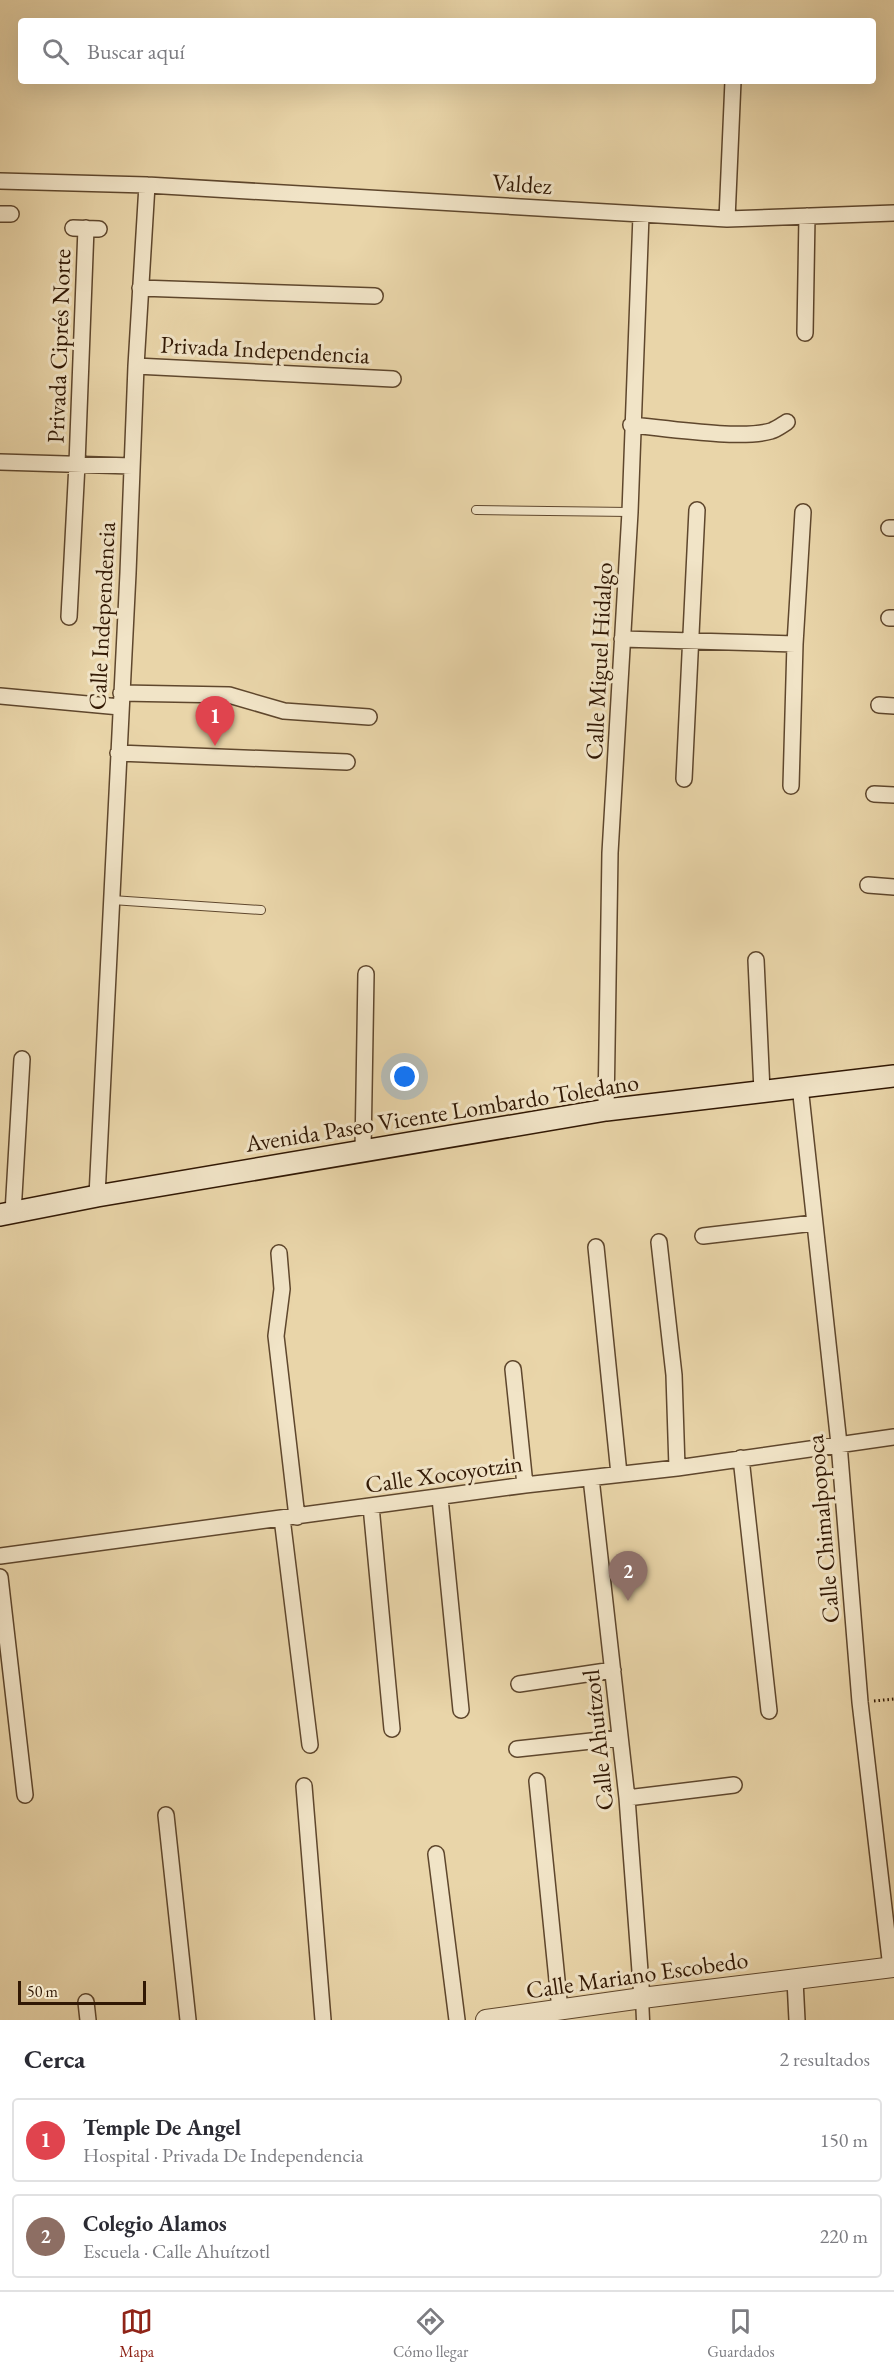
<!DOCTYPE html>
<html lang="es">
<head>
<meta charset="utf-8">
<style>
  :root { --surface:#fff; --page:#f7f7f7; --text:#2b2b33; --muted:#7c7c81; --line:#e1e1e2; --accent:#8f2418 }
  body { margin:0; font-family:"EB Garamond",serif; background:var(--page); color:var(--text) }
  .scale { position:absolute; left:18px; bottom:15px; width:128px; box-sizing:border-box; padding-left:6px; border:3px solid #311804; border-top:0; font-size:16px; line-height:21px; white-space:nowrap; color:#311804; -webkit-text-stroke:4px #f1e4c7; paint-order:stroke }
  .you { position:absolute; left:405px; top:1077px; width:21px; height:21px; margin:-15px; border:4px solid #fff; border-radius:50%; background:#1a73e8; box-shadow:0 0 0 9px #1a73e833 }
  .badge { display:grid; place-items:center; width:39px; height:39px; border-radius:50%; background:var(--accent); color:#fff; font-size:20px; font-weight:700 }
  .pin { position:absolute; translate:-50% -50px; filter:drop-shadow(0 2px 3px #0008) }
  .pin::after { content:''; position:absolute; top:32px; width:21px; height:18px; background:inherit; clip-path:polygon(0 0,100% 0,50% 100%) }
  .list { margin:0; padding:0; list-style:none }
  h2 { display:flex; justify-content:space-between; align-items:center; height:78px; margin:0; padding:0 24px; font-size:26px }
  h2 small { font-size:20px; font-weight:400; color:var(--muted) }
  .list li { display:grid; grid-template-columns:39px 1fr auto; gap:18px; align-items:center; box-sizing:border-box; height:84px; margin:0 12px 12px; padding:0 12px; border:2px solid var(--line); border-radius:6px }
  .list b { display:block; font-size:22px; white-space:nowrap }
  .list p { margin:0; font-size:20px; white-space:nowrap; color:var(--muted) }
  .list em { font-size:20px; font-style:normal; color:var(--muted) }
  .icon { flex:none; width:33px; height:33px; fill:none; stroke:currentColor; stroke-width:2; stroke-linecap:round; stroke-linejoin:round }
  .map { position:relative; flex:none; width:894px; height:2020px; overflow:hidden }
  .search { position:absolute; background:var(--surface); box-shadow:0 6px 24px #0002; left:18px; right:18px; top:18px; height:66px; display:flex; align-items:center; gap:15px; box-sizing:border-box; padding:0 21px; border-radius:6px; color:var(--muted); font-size:22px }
  .sheet { height:270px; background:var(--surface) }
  nav { display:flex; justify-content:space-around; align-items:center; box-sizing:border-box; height:84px; border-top:2px solid var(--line); background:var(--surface); font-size:16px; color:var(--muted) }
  nav a { display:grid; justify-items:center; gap:3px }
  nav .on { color:var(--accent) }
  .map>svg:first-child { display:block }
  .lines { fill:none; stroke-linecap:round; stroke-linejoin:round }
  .service-casing { stroke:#5f472d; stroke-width:10 }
  .pedestrian-casing { stroke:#5f472d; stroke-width:15 }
  .minor-casing { stroke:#5f472d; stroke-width:18 }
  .tertiary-casing { stroke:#5f472d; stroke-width:22 }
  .secondary-casing { stroke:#311804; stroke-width:24 }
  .path { stroke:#311804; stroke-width:3; stroke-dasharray:1.5 3; stroke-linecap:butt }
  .service { stroke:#f1e4c7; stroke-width:8 }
  .pedestrian { stroke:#f1e4c7; stroke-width:12 }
  .minor { stroke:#f1e4c7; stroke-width:15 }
  .tertiary { stroke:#f1e4c7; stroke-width:20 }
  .secondary { stroke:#f1e4c7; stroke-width:21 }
  .labels { text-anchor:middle; stroke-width:6; stroke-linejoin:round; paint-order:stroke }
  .street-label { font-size:24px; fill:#311804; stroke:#f1e4c7 }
</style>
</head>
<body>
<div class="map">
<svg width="894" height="2020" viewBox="0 0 894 2020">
  <rect width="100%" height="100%" fill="#e9d5a9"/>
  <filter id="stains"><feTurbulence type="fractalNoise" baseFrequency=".00333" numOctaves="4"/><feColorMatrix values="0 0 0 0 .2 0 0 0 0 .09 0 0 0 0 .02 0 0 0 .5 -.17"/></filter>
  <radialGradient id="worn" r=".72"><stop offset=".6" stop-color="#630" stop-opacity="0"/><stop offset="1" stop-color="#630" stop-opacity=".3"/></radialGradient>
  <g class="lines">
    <g class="service-casing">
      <path id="service" d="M476,510L630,512
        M112,900L261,910"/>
    </g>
    <g class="pedestrian-casing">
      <path id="pedestrian" d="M642,1998L643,2020"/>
    </g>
    <g class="minor-casing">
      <path id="minor" d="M0,181L147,185L727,219L894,213
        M0,214H11
        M727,219L733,81
        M73,228L99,229
        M140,288L375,296
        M805,333L807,216
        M136,366L393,379
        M631,425C665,428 741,440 771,431C777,429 782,425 787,422
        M0,462L132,466
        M889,528H894
        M69,617L77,464L86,228
        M889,618H894
        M622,639L795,644
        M121,693L229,695L284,711L369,717
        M0,696L120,707
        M879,705L894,706
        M118,753L347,762
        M684,779L697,510
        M791,786L795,644L803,512
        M874,794L894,795
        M868,885L894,887
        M756,960L762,1091
        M800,1086L839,1444L860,1702L891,1968
        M606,1110L610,853L630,512L641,215
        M363,1150L366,974
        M97,1196L128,573L136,366L147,185
        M13,1213L22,1059
        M703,1236L814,1223
        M659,1242L674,1375L677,1468
        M596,1247L619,1474
        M279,1253L282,1289L276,1336L297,1517
        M513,1369L525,1485
        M741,1458L769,1711
        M591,1478L627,1798L642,1998
        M440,1498L461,1710
        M371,1506L392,1729
        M282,1518L310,1745
        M0,1556L525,1485L677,1468L894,1437
        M0,1577L25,1795
        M519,1684L613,1670
        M517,1749L619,1738
        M537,1781L560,2010
        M304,1786L323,2020
        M627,1798L734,1785
        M166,1815L188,2020
        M436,1854L457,2020
        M795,1980L797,2020
        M86,2002L88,2020"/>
    </g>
    <g class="tertiary-casing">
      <path id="tertiary" d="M486,2020L642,1998L894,1967"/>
    </g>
    <g class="secondary-casing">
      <path id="secondary" d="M0,1215L97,1196L606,1110L894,1076"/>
    </g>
    <path class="path" d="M874,1701L894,1699"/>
    <use href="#service" class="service"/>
    <use href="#pedestrian" class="pedestrian"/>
    <use href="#minor" class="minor"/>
    <use href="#tertiary" class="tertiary"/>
    <use href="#secondary" class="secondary"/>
  </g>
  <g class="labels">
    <g class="street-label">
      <text transform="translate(522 184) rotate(4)" y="8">Valdez</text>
      <text transform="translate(59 346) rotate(-88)" y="8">Privada Ciprés Norte</text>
      <text transform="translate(265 350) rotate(3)" y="8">Privada Independencia</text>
      <text transform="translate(102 616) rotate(-87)" y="8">Calle Independencia</text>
      <text transform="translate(599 661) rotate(-87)" y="8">Calle Miguel Hidalgo</text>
      <text transform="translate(442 1113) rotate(-9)" y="8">Avenida Paseo Vicente Lombardo Toledano</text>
      <text transform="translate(444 1474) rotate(-8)" y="8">Calle Xocoyotzin</text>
      <text transform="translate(823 1529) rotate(-95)" y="8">Calle Chimalpopoca</text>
      <text transform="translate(598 1740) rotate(-96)" y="8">Calle Ahuítzotl</text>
      <text transform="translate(637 1975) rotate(-8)" y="8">Calle Mariano Escobedo</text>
    </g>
  </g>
  <rect width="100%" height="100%" filter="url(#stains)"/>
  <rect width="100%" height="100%" fill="url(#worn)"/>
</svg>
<div class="scale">50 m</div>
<div class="you"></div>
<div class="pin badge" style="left:215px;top:746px;background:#e0444e">1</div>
<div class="pin badge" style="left:628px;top:1601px;background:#8d6e63">2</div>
<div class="search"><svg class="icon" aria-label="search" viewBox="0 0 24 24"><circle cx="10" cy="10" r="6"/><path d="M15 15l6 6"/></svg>Buscar aquí</div>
</div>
<section class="sheet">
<h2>Cerca<small>2 resultados</small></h2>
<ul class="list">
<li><span class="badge" style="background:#e0444e">1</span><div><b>Temple De Angel</b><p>Hospital · Privada De Independencia</p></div><em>150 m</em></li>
<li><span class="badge" style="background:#8d6e63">2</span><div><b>Colegio Alamos</b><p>Escuela · Calle Ahuítzotl</p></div><em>220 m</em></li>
</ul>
</section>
<nav>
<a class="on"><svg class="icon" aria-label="map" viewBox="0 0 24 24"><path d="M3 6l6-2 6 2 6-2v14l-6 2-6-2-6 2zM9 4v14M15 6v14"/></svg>Mapa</a>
<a><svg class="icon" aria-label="directions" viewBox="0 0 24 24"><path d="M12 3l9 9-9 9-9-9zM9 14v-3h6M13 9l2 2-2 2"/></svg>Cómo llegar</a>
<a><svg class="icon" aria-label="saved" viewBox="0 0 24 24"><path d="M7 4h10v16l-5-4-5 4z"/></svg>Guardados</a>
</nav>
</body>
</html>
